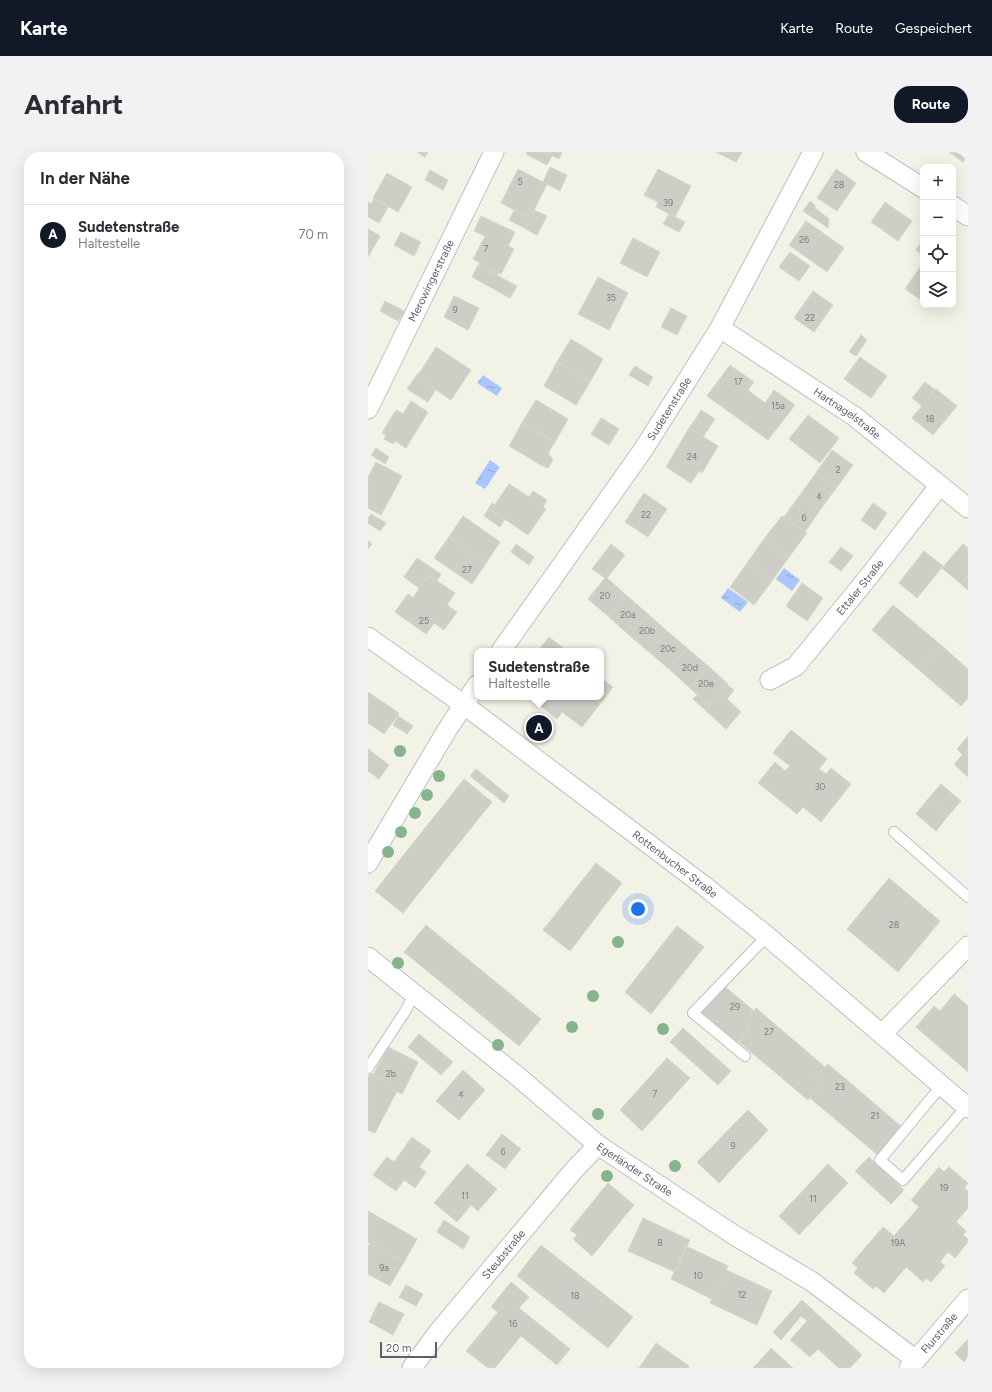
<!DOCTYPE html>
<html lang="de">
<head>
<meta charset="utf-8">
<style>
  :root { --surface:#fff; --page:#f2f2f3; --text:#2b2b33; --muted:#7c7c81; --line:#e1e1e2; --accent:#111827 }
  body { margin:0; font-family:Figtree,sans-serif; background:var(--page); color:var(--text) }
  .controls { position:absolute; right:12px; top:12px; display:grid; overflow:hidden; border-radius:8px; box-shadow:0 4px 16px #0002 }
  .controls button { width:36px; height:36px; display:grid; place-items:center; padding:0; border:0; border-bottom:1px solid var(--line); background:var(--surface); color:var(--text); font:20px sans-serif }
  .scale { position:absolute; left:12px; bottom:10px; width:57px; box-sizing:border-box; padding-left:4px; border:2px solid #5e6069; border-top:0; font-size:11px; line-height:14px; white-space:nowrap; color:#5e6069; -webkit-text-stroke:3px #fff; paint-order:stroke }
  .you { position:absolute; left:270px; top:757px; width:14px; height:14px; margin:-10px; border:3px solid #fff; border-radius:50%; background:#1a73e8; box-shadow:0 0 0 6px #1a73e833 }
  .badge { display:grid; place-items:center; width:26px; height:26px; border-radius:50%; background:var(--accent); color:#fff; font-size:13px; font-weight:700 }
  .pin { position:absolute; translate:-50% -50%; border:2px solid #fff; box-shadow:0 1px 4px #0006 }
  .popup { position:absolute; left:106px; top:496px; width:130px; height:52px; box-sizing:border-box; display:grid; place-content:center; border-radius:8px; background:var(--surface); filter:drop-shadow(0 1px 3px #0005); font-size:13px; white-space:nowrap; color:var(--muted) }
  .popup b { font-size:15px; color:var(--text) }
  .popup::after { content:''; position:absolute; left:50%; top:100%; margin-left:-8px; border:8px solid transparent; border-top-color:var(--surface) }
  .list { margin:0; padding:0; list-style:none }
  h2 { display:flex; justify-content:space-between; align-items:center; height:52px; margin:0; padding:0 16px; font-size:17px }
  h2 small { font-size:13px; font-weight:400; color:var(--muted) }
  .list li { display:grid; grid-template-columns:26px 1fr auto; gap:12px; align-items:center; box-sizing:border-box; height:60px; padding:0 16px; border-top:1px solid var(--line) }
  .list b { display:block; font-size:15px; white-space:nowrap }
  .list p { margin:0; font-size:13px; white-space:nowrap; color:var(--muted) }
  .list em { font-size:13px; font-style:normal; color:var(--muted) }
  .icon { flex:none; width:22px; height:22px; fill:none; stroke:currentColor; stroke-width:2; stroke-linecap:round; stroke-linejoin:round }
  .map { position:relative; flex:none; width:600px; height:1216px; overflow:hidden; border-radius:16px }
  header { display:flex; align-items:center; gap:24px; box-sizing:border-box; height:56px; padding:0 20px; background:var(--accent); color:#fff }
  header strong { font-size:19px }
  nav { display:flex; gap:22px; margin-inline-start:auto; font-size:14px }
  .intro { display:flex; align-items:center; justify-content:space-between; box-sizing:border-box; height:96px; padding:0 24px }
  h1 { margin:0; font-size:28px }
  .button { padding:10px 18px; border-radius:16px; background:var(--accent); color:#fff; font-size:14px; font-weight:700 }
  main { display:flex; gap:24px; padding:0 24px }
  aside { flex:1; background:var(--surface); border-radius:16px; box-shadow:0 4px 16px #0002 }
  .map>svg:first-child { display:block }
  .water { fill:url(#water-ripples) }
  .building { fill:#cfcec6; stroke:#d7d6c4 }
  .lines { fill:none; stroke-linecap:round; stroke-linejoin:round }
  .service-casing { stroke:#bebfc6; stroke-width:12 }
  .minor-casing { stroke:#bebfc6; stroke-width:21 }
  .service { stroke:#fff; stroke-width:10 }
  .minor { stroke:#fff; stroke-width:19 }
  .tree { fill:#85b48d }
  .labels { text-anchor:middle; stroke-width:3; stroke-linejoin:round; paint-order:stroke }
  .number-label { font-size:9px; fill:#7a7c80 }
  .street-label { font-size:11px; fill:#5e6069; stroke:#fff }
</style>
</head>
<body>
<header>
<strong>Karte</strong>
<nav><a>Karte</a><a>Route</a><a>Gespeichert</a></nav>
</header>
<div class="intro"><h1>Anfahrt</h1><a class="button">Route</a></div>
<main>
<aside>
<h2>In der Nähe<small></small></h2>
<ul class="list">
<li><span class="badge">A</span><div><b>Sudetenstraße</b><p>Haltestelle</p></div><em>70 m</em></li>
</ul>
</aside>
<div class="map">
<svg width="600" height="1216" viewBox="0 0 600 1216">
  <defs>
    <pattern id="water-ripples" width="26" height="14" patternUnits="userSpaceOnUse"><rect width="26" height="14" fill="#aac6ff"/><path d="M2 4q2-2 4 0t4 0M15 11q2-2 4 0t4 0" fill="none" stroke="#8ea4d2"/></pattern>
  </defs>
  <rect width="100%" height="100%" fill="#f2f2e7"/>
  <path class="water" d="M115,223L134,236L129,244L109,231Z
    M122,308L132,315L117,337L107,331Z
    M416,416L432,428L424,439L408,427Z
    M360,436L380,450L372,460L353,446Z"/>
  <path class="building" d="M49,0H60L57,5Z
    M159,0H176L184,4L179,13L158,2Z
    M176,0H194L191,7Z
    M348,0H374L368,10Z
    M581,0H600V2L595,10Z
    M182,15L199,23L192,39L175,30Z
    M150,17L179,32L162,66L133,51Z
    M290,17L323,34L307,65L288,55L290,50L276,43Z
    M468,17L488,31L469,59L449,46Z
    M62,18L80,28L75,38L57,28Z
    M19,21L44,35L30,60L5,46Z
    M6,47L20,55L11,71L0,65V50L3,52Z
    M442,49L447,53V56L461,67L460,76L435,59Z
    M517,50L544,69L530,89L503,70Z
    M146,58L162,66L166,58L179,64L169,83L141,68Z
    M301,62L317,70L311,80L295,72Z
    M113,64L147,80L140,94L146,97L133,122L105,107L117,84L106,79Z
    M438,69L476,96L459,120L421,93Z
    M0,77L12,84L0,105Z
    M33,80L53,90L46,104L26,93Z
    M265,86L292,100L279,125L252,111Z
    M555,87V103L548,98Z
    M422,100L442,114L431,129L411,115Z
    M112,111L131,121L129,123L111,114Z
    M555,111V149L537,137Z
    M110,113L149,134L142,146L104,125Z
    M230,125L260,141L241,178L210,162Z
    M445,139L465,153L446,180L426,166Z
    M86,144L111,156L100,178L76,165Z
    M17,149L36,159L30,169L12,159Z
    M303,156L319,164L309,183L293,175Z
    M493,183L499,188L488,204L481,200Z
    M203,187L235,207L222,230L189,210Z
    M68,195L103,218L83,248L49,225Z
    M492,205L519,224L503,246L476,227Z
    M189,210L222,230L208,253L176,234Z
    M362,213L386,230L380,238L397,251L406,238L427,253L400,288L339,244Z
    M267,214L285,225L280,234L261,223Z
    M50,221L51,222L49,225L68,237L60,250L39,237Z
    M557,230L567,238L554,254L544,246Z
    M568,237L589,254L565,283L544,266Z
    M168,248L200,267L187,290L154,271Z
    M43,249L60,260L38,296L27,289L25,292L16,287L18,283L14,281L28,258L35,262Z
    M333,258L347,267L341,276L327,268Z
    M440,263L471,286L452,311L421,287Z
    M233,266L251,277L241,293L223,282Z
    M327,268L341,276L335,285L321,276Z
    M154,271L187,290L180,301L185,308L180,316L173,313L141,294Z
    M321,276L350,294L334,321L331,319L323,331L298,315Z
    M8,296L21,305L17,312L3,303Z
    M464,298L485,313L469,335L448,321Z
    M8,310L34,324L13,363L0,356V325Z
    M448,321L469,335L452,358L432,343Z
    M141,332L161,345L165,339L179,348L175,355L178,357L160,383L123,358Z
    M276,341L299,357L280,385L257,370Z
    M432,343L452,358L437,380L416,365Z
    M124,351L127,353L123,358L137,367L132,375L116,364Z
    M505,351L519,361L507,378L493,368Z
    M3,362L18,371L12,379L0,371V366Z
    M95,364L132,390L118,411L81,385Z
    M414,364L439,381L421,405L396,387Z
    M81,385L118,411L104,432L66,406Z
    M396,387L421,405L404,429L379,411Z
    M0,389L4,392L0,397Z
    M148,392L166,405L161,413L143,400Z
    M243,392L257,403L239,426L238,425L237,426L224,417Z
    M595,392L600,396V424L593,432L574,416Z
    M473,395L485,404L473,419L461,410Z
    M556,399L575,414L549,446L531,431Z
    M49,406L73,422L69,429L60,423L51,436L36,425Z
    M379,411L404,429L386,453L362,435Z
    M60,423L87,441L79,453L89,460L76,478L66,471L58,482L27,460L40,442L45,446Z
    M600,424V438L593,432Z
    M238,425L258,443L240,464L220,447Z
    M434,431L455,446L439,469L418,454Z
    M258,443L280,462L262,484L240,464Z
    M525,453L573,493L551,518L504,478Z
    M280,462L299,479L281,500L262,484Z
    M299,479L319,496L301,517L281,500Z
    M181,485L199,499H170Z
    M573,493L600,517V546L593,554L551,518Z
    M319,496L340,514L322,536L301,517Z
    M340,514L360,532L341,553L322,536Z
    M233,526L245,535L214,575L194,560L189,567L162,545H233Z
    M359,533L366,538L359,547L373,560L358,577L325,547L330,542L341,553Z
    M0,540L31,561L16,582L0,571Z
    M30,564L45,574L39,582L25,573Z
    M423,578L459,607L451,617L458,622L463,616L483,632L453,670L435,655L429,662L390,631L407,610L417,619L422,614L405,601Z
    M600,584V597L595,603L589,597Z
    M0,597L21,613L11,627L0,619Z
    M600,597V625L586,612Z
    M108,617L130,635L125,642L102,624Z
    M96,627L124,650L35,761L7,739Z
    M573,632L593,649L580,664L560,647Z
    M130,635L141,644L136,651L125,642Z
    M560,647L580,664L568,679L548,662Z
    M228,711L254,731L202,799L175,778Z
    M521,726L572,769L530,820L479,777Z
    M58,773L173,867L151,894L36,800Z
    M309,774L336,795L283,862L257,840Z
    M355,833L386,859L376,871L382,876L369,892L332,861Z
    M586,842L600,854V920L548,875L566,854L572,859Z
    M388,856L457,915L447,927L454,932L440,948L371,890L382,876L376,871Z
    M315,876L363,919L350,933L302,890Z
    M51,882L85,910L73,923L40,895Z
    M20,895L50,910L34,942L17,933L19,930L5,923Z
    M299,906L322,926L274,979L252,958Z
    M460,912L535,976L511,1004L442,946L454,932L447,927Z
    M95,918L117,938L91,968L68,949Z
    M2,921L19,930L17,933L29,939L7,981L0,978V925Z
    M380,958L400,978L351,1031L329,1010Z
    M134,982L153,997L137,1017L118,1003Z
    M44,985L63,999L51,1015L58,1020L47,1036L36,1028L28,1039L5,1023L19,1005L26,1010Z
    M501,1005L536,1038L523,1052L487,1019Z
    M99,1012L129,1037L110,1059L103,1053L89,1070L66,1051Z
    M460,1012L480,1031L431,1083L411,1064Z
    M571,1015L576,1020L581,1015L600,1031L596,1036L600,1039V1056L588,1070L598,1079L595,1083L600,1087V1090L587,1106L580,1100L572,1110L577,1114L563,1130L558,1126L555,1130L538,1115L516,1141L508,1134L505,1137L486,1121L490,1116L484,1111L515,1075L526,1084L551,1055L543,1048Z
    M240,1031L266,1053L224,1104L205,1087L209,1083L202,1078Z
    M0,1059L49,1087L36,1110L0,1090Z
    M275,1066L322,1088L307,1120L260,1099Z
    M76,1068L102,1085L95,1097L69,1080Z
    M2,1091L36,1110L22,1134L0,1122V1094Z
    M173,1093L265,1165L240,1196L149,1124Z
    M318,1094L360,1114L344,1147L303,1127Z
    M358,1118L404,1139L389,1173L342,1151Z
    M143,1130L161,1145L151,1156L202,1197L189,1213L153,1184L127,1216H120L98,1199L130,1160L123,1155Z
    M38,1133L55,1142L48,1154L31,1145Z
    M434,1148L447,1160L439,1169L433,1164L413,1188L405,1180Z
    M11,1150L36,1162L25,1183L1,1170Z
    M447,1160L494,1203L482,1216H471L450,1197L442,1205L422,1188Z
    M600,1187V1214L587,1201Z
    M288,1191L321,1214L320,1216H271Z
    M403,1196L425,1216H394L389,1212Z
    M389,1212L394,1216H385Z"/>
  <g class="lines">
    <g class="service-casing">
      <path id="service" d="M526,680L600,745
        M377,904L325,861L399,784
        M0,916L38,858L46,842
        M574,933L512,1008L535,1028L598,955"/>
    </g>
    <g class="minor-casing">
      <g id="minor">
        <path d="M498,0L555,36"/>
        <path d="M585,54L600,64"/>
        <path id="s1" d="M352,176L486,264L600,356"/>
        <path id="s2" d="M0,257L126,0"/>
        <path id="s3" d="M0,485L95,552L335,733L399,784L600,956"/>
        <path id="s4" d="M133,499L275,298L352,176L445,0"/>
        <path id="s5" d="M402,528L428,514L502,423L572,333"/>
        <path d="M0,711L79,578L109,533"/>
        <path id="s6" d="M0,805L148,923L230,993L366,1083L443,1129L548,1208"/>
        <path d="M514,882L600,794"/>
        <path id="s7" d="M44,1216L71,1179L206,1018L230,993"/>
        <path id="s8" d="M541,1216L600,1147"/>
      </g>
    </g>
    <use href="#service" class="service"/>
    <use href="#minor" class="minor"/>
  </g>
  <g class="tree">
    <circle cx="32" cy="599" r="6"/>
    <circle cx="71" cy="624" r="6"/>
    <circle cx="59" cy="643" r="6"/>
    <circle cx="47" cy="661" r="6"/>
    <circle cx="33" cy="680" r="6"/>
    <circle cx="20" cy="700" r="6"/>
    <circle cx="250" cy="790" r="6"/>
    <circle cx="30" cy="811" r="6"/>
    <circle cx="225" cy="844" r="6"/>
    <circle cx="204" cy="875" r="6"/>
    <circle cx="295" cy="877" r="6"/>
    <circle cx="130" cy="893" r="6"/>
    <circle cx="230" cy="962" r="6"/>
    <circle cx="307" cy="1014" r="6"/>
    <circle cx="239" cy="1024" r="6"/>
  </g>
  <g class="labels">
    <g class="number-label">
      <text x="152" y="33">5</text>
      <text x="471" y="36">28</text>
      <text x="300" y="54">39</text>
      <text x="436" y="91">26</text>
      <text x="118" y="100">7</text>
      <text x="243" y="149">35</text>
      <text x="87" y="161">9</text>
      <text x="442" y="169">22</text>
      <text x="370" y="233">17</text>
      <text x="410" y="257">15a</text>
      <text x="562" y="270">18</text>
      <text x="324" y="308">24</text>
      <text x="470" y="321">2</text>
      <text x="451" y="348">4</text>
      <text x="278" y="366">22</text>
      <text x="436" y="369">6</text>
      <text x="99" y="421">27</text>
      <text x="237" y="447">20</text>
      <text x="260" y="466">20a</text>
      <text x="56" y="472">25</text>
      <text x="279" y="482">20b</text>
      <text x="300" y="500">20c</text>
      <text x="322" y="519">20d</text>
      <text x="338" y="535">20e</text>
      <text x="452" y="638">30</text>
      <text x="526" y="776">28</text>
      <text x="367" y="858">29</text>
      <text x="401" y="883">27</text>
      <text x="23" y="925">2b</text>
      <text x="472" y="938">23</text>
      <text x="287" y="945">7</text>
      <text x="93" y="946">4</text>
      <text x="507" y="967">21</text>
      <text x="365" y="997">9</text>
      <text x="135" y="1003">6</text>
      <text x="576" y="1039">19</text>
      <text x="97" y="1047">11</text>
      <text x="445" y="1050">11</text>
      <text x="292" y="1094">8</text>
      <text x="530" y="1094">19A</text>
      <text x="16" y="1119">9a</text>
      <text x="330" y="1127">10</text>
      <text x="374" y="1146">12</text>
      <text x="207" y="1147">18</text>
      <text x="145" y="1175">16</text>
    </g>
    <g class="street-label">
      <text dy="4" stroke="none"><textPath href="#s2" startOffset="143">Merowingerstraße</textPath></text>
      <text dy="4" stroke="none"><textPath href="#s4" startOffset="295">Sudetenstraße</textPath></text>
      <text dy="4" stroke="none"><textPath href="#s1" startOffset="153">Hartnagelstraße</textPath></text>
      <text dy="4" stroke="none"><textPath href="#s5" startOffset="131">Ettaler Straße</textPath></text>
      <text dy="4" stroke="none"><textPath href="#s3" startOffset="382">Rottenbucher Straße</textPath></text>
      <text dy="4" stroke="none"><textPath href="#s6" startOffset="341">Egerländer Straße</textPath></text>
      <text dy="4" stroke="none"><textPath href="#s7" startOffset="146">Steubstraße</textPath></text>
      <text dy="4" stroke="none"><textPath href="#s8" startOffset="46">Flurstraße</textPath></text>
    </g>
  </g>
</svg>
<div class="controls">
<button>+</button>
<button>−</button>
<button><svg class="icon" aria-label="locate" viewBox="0 0 24 24"><circle cx="12" cy="12" r="6"/><path d="M12 2v4M12 18v4M2 12h4M18 12h4"/></svg></button>
<button><svg class="icon" aria-label="layers" viewBox="0 0 24 24"><path d="M12 4l9 5-9 5-9-5zM3 14l9 5 9-5"/></svg></button>
</div>
<div class="scale">20 m</div>
<div class="you"></div>
<div class="pin badge" style="left:171px;top:576px">A</div>
<div class="popup"><b>Sudetenstraße</b>Haltestelle</div>
</div>
</main>
</body>
</html>
